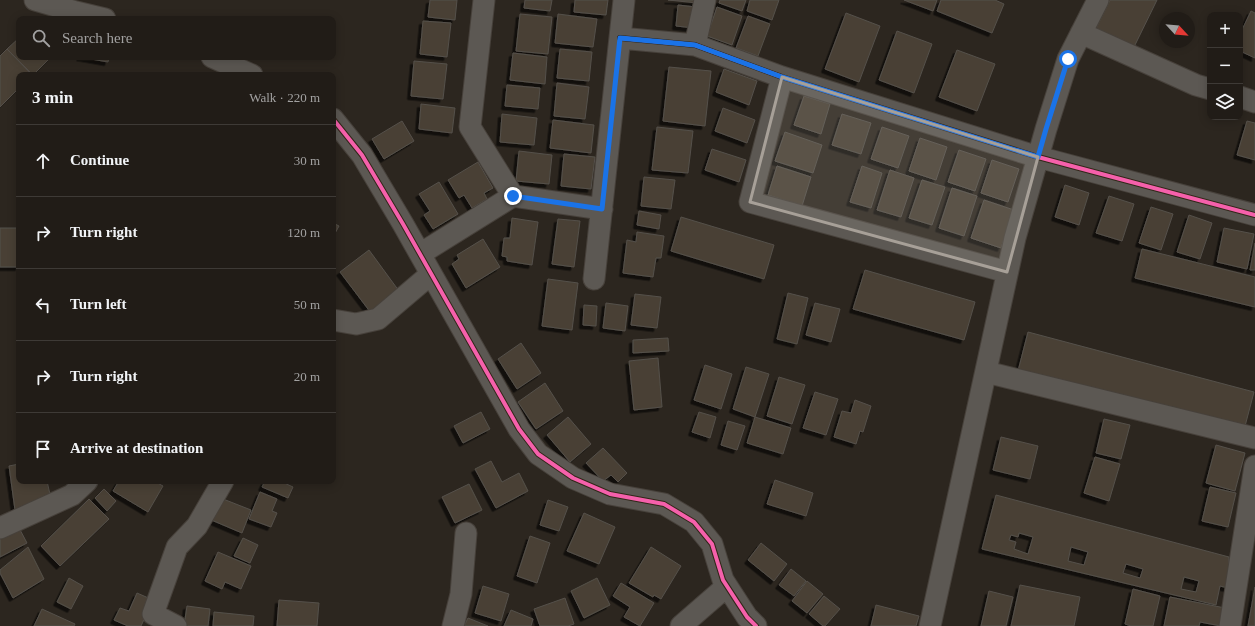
<!DOCTYPE html>
<html lang="en">
<head>
<meta charset="utf-8">
<style>
  :root { --surface:#211c17; --page:#292520; --text:#f1f3f6; --muted:#a2a1a1; --line:#3e3a36 }
  body { margin:0; font-family:"Times New Roman",serif; background:var(--page); color:var(--text) }
  .controls { position:absolute; right:12px; top:12px; display:grid; overflow:hidden; border-radius:8px; box-shadow:0 2px 10px #0003 }
  .controls button { width:36px; height:36px; display:grid; place-items:center; padding:0; border:0; border-bottom:1px solid var(--line); background:var(--surface); color:var(--text); font:20px sans-serif }
  .compass { position:absolute; left:1159px; top:12px; width:36px; height:36px; border-radius:50%; background:var(--surface); box-shadow:0 2px 10px #0003; rotate:116deg }
  .stop { position:absolute; width:12px; height:12px; margin:-9px; border:3px solid #1a73e8; border-radius:50%; background:#fff }
  .stop.end { background:#1a73e8; border-color:#fff; box-shadow:0 1px 4px #0008 }
  .list { margin:0; padding:0; list-style:none }
  h2 { display:flex; justify-content:space-between; align-items:center; height:52px; margin:0; padding:0 16px; font-size:17px }
  h2 small { font-size:13px; font-weight:400; color:var(--muted) }
  .list li { display:grid; grid-template-columns:26px 1fr auto; gap:12px; align-items:center; box-sizing:border-box; height:72px; padding:0 16px; border-top:1px solid var(--line) }
  .list b { display:block; font-size:15px; white-space:nowrap }
  .list em { font-size:13px; font-style:normal; color:var(--muted) }
  .icon { flex:none; width:22px; height:22px; fill:none; stroke:currentColor; stroke-width:2; stroke-linecap:round; stroke-linejoin:round }
  .map { position:relative; flex:none; width:1255px; height:626px; overflow:hidden }
  .search { position:absolute; background:var(--surface); box-shadow:0 2px 10px #0003; left:16px; top:16px; width:320px; height:44px; display:flex; align-items:center; gap:10px; box-sizing:border-box; padding:0 14px; border-radius:8px; color:var(--muted); font-size:15px }
  .panel { position:absolute; background:var(--surface); box-shadow:0 2px 10px #0003; left:16px; top:72px; width:320px; height:412px; border-radius:8px }
  .map>svg:first-child { display:block }
  .building { fill:#484136; stroke:#55504a; fill-rule:evenodd; filter:url(#shadow) }
  .lines { fill:none; stroke-linecap:round; stroke-linejoin:round }
  .minor-casing { stroke:#47413b; stroke-width:23 }
  .minor { stroke:#5c5853; stroke-width:21 }
  .cycleway-casing { stroke:#322719; stroke-width:6 }
  .cycleway { stroke:#f560ab; stroke-width:4 }
  .route { stroke:#1a73e8; stroke-width:5 }
  .marked { fill:#a7a098; fill-opacity:0.2; stroke:#a7a098; stroke-width:3; stroke-linejoin:round }
</style>
</head>
<body>
<div class="map">
<svg width="1255" height="626" viewBox="0 0 1255 626">
  <defs>
    <filter id="shadow"><feDropShadow dx="-3.5" dy="3.5" stdDeviation="0" flood-color="#0009"/></filter>
  </defs>
  <rect width="100%" height="100%" fill="#2c261f"/>
  <path class="building" d="M430,0H457L455,20L428,17Z
    M525,0H552L550,11L524,8Z
    M575,0H608L606,15L574,12Z
    M668,0H699L698,3Z
    M720,0H746L742,11L719,3Z
    M750,0H779L772,20L747,11Z
    M904,0H937L933,11Z
    M941,0H995L1004,4L992,33L937,11Z
    M1110,0H1157L1134,47L1096,28Z
    M678,5L696,7L694,28L676,26Z
    M717,7L742,16L732,45L707,36Z
    M1251,11L1255,13V58L1240,51V34Z
    M846,13L880,26L859,82L825,69Z
    M520,14L552,17L548,54L516,51Z
    M558,14L597,19L593,47L555,43Z
    M748,16L770,24L758,56L736,48Z
    M423,21L451,23L447,57L420,54Z
    M897,31L932,44L914,93L879,80Z
    M19,38V57H51L33,75L7,49Z
    M7,49L32,75H19V88L0,107V56Z
    M560,49L592,52L589,81L557,78Z
    M957,50L995,64L977,111L939,97Z
    M513,53L547,57L545,84L510,80Z
    M80,57H109L108,62Z
    M414,61L447,64L443,99L411,96Z
    M669,67L711,71L705,126L663,121Z
    M724,69L757,81L749,105L716,92Z
    M557,83L589,87L585,119L554,116Z
    M507,85L540,88L538,109L505,106Z
    M804,96L830,104L821,134L794,125Z
    M421,104L455,108L452,133L419,129Z
    M723,108L755,120L747,143L715,131Z
    M502,114L537,118L534,145L500,142Z
    M842,114L871,123L861,154L832,145Z
    M553,120L594,125L591,153L550,148Z
    M402,121L414,141L384,159L372,139Z
    M1247,121L1255,123V160L1237,155Z
    M657,127L693,131L688,173L652,170Z
    M882,127L909,136L898,168L871,159Z
    M785,132L822,145L813,173L775,161Z
    M920,138L947,147L936,180L909,171Z
    M712,149L746,160L739,182L705,170Z
    M959,150L986,159L975,191L948,182Z
    M519,151L552,155L549,184L516,181Z
    M564,154L595,157L591,189L561,186Z
    M992,160L1019,169L1008,202L981,193Z
    M478,162L493,188L484,193L487,199L472,208L464,195L459,198L448,180Z
    M777,166L811,177L802,206L768,195Z
    M862,166L882,173L871,208L850,202Z
    M890,170L914,178L901,217L877,210Z
    M644,177L675,180L671,209L641,206Z
    M922,180L945,187L932,225L909,218Z
    M439,182L458,214L433,229L424,215L430,211L419,194Z
    M1065,185L1089,193L1079,225L1055,217Z
    M952,188L977,196L964,236L939,228Z
    M1109,196L1134,204L1122,241L1096,233Z
    M984,200L1014,210L1001,248L971,238Z
    M1151,207L1173,214L1161,250L1139,243Z
    M639,211L661,215L659,229L637,225Z
    M1189,215L1212,223L1200,259L1177,252Z
    M681,217L774,245L764,279L671,251Z
    M512,218L538,222L532,265L507,261V257L502,256L504,238H510Z
    M558,219L580,221L574,267L552,264Z
    M333,223L339,226L333,237Z
    M0,228H19V267H0Z
    M1224,228L1254,234L1247,269L1217,262Z
    M637,232L664,236L661,258H656L653,277L623,273L627,240L636,242Z
    M483,239L500,267L466,288L452,264L459,259L457,255Z
    M1255,243V270H1250Z
    M1142,249L1255,277V307L1135,278Z
    M369,250L399,291L371,313L340,272Z
    M865,270L975,302L964,340L853,309Z
    M548,279L578,283L572,330L542,326Z
    M788,293L808,298L797,344L777,339Z
    M635,294L661,297L657,328L631,325Z
    M606,303L628,306L625,331L603,328Z
    M815,303L840,309L831,342L806,335Z
    M584,305L597,306L596,326L583,325Z
    M1028,332L1254,392L1244,430L1018,371Z
    M668,338L669,351L633,353V340Z
    M521,343L541,373L517,389L498,359Z
    M658,358L662,407L634,410L629,361Z
    M705,365L732,374L721,409L694,400Z
    M746,367L769,374L755,417L733,409Z
    M779,377L805,385L792,424L767,416Z
    M545,383L563,411L536,429L518,402Z
    M815,392L838,399L826,435L803,428Z
    M855,400L871,406L863,432L860,431L856,444L834,437L842,411L851,413Z
    M481,412L490,429L463,443L454,426Z
    M699,412L716,417L710,438L692,432Z
    M568,417L591,444L570,462L547,435Z
    M755,417L791,428L783,454L747,443Z
    M1104,419L1130,425L1121,459L1096,453Z
    M728,421L745,426L737,450L721,445Z
    M1001,437L1038,446L1030,479L993,470Z
    M1216,445L1245,453L1235,491L1206,483Z
    M603,448L627,473L618,482L611,475L603,481L586,463Z
    M1095,457L1120,464L1109,501L1084,493Z
    M491,461L502,482L519,473L528,491L496,508L475,469Z
    M19,464V481H47L51,499L15,510L9,466Z
    M775,480L813,493L806,516L767,504Z
    M119,481H154L163,486L148,512L113,491Z
    M265,481H280L293,487L288,498L262,487Z
    M469,484L482,510L455,523L442,497Z
    M1210,487L1236,493L1228,527L1202,521Z
    M104,489L116,501L107,511L95,498Z
    M260,492L277,499L272,511L277,513L271,527L249,519Z
    M996,495L1229,557L1228,588L1220,586L1216,605L982,549ZM1019,533L1033,537L1028,554L1014,549L1016,542L1009,540L1011,535L1018,537ZM1071,547L1088,552L1084,565L1068,561ZM1126,564L1143,569L1140,578L1123,573ZM1184,577L1199,581L1196,592L1181,589Z
    M218,497L251,510L242,533L209,519Z
    M89,499L109,519L60,566L41,546Z
    M548,500L568,507L559,531L540,525Z
    M584,513L615,527L599,564L567,551Z
    M18,526L27,543L0,557V536Z
    M530,536L550,543L537,583L517,576Z
    M243,538L258,545L250,563L234,556Z
    M761,543L787,564L774,581L748,560Z
    M28,547L44,579L13,598L0,573V570Z
    M651,547L681,566L661,599L654,595L653,597L629,583Z
    M218,552L251,566L241,589L225,582L222,589L205,581Z
    M791,569L806,581L794,596L779,585Z
    M69,578L83,586L71,609L57,602Z
    M597,578L610,605L584,618L571,591Z
    M807,581L823,594L807,613L792,601Z
    M621,583L654,603L640,626L624,617L630,607L613,596Z
    M1020,585L1080,597L1074,626H1011Z
    M483,586L509,594L501,621L475,613Z
    M1255,587V626H1248Z
    M1133,589L1160,596L1153,626H1131L1125,624Z
    M989,591L1013,597L1006,626H981Z
    M137,593L153,600L141,626H128L114,620L120,608L129,611Z
    M824,596L840,609L825,626H823L809,614Z
    M1170,597L1225,608L1221,626L1200,622L1199,626H1164Z
    M565,598L574,624L568,626H540L534,609Z
    M279,600L319,603L317,626H277Z
    M876,605L919,616L916,626H871Z
    M187,606L210,609L208,626H184Z
    M42,609L75,624L74,626H34Z
    M511,610L533,619L531,626H504Z
    M214,612L254,616L253,626H213Z
    M468,618L488,626H464Z"/>
  <g class="lines">
    <g class="minor-casing">
      <path id="minor" d="M35,0L76,12L105,19
        M484,0L470,127L513,196
        M1081,33L1196,85L1210,89
        M620,38L695,45L782,77L1038,157L1255,215
        M695,45L705,0
        M212,57L252,75
        M782,77L750,202L1007,272
        M1240,97L1255,102
        M333,119L362,155L403,224L519,429L538,454L573,478L610,494L664,504L694,522L712,544L723,580L747,617L756,626
        M420,254L513,196L602,209
        M594,279L624,0
        M333,320L356,324L378,319L431,274
        M986,372L1255,438
        M0,528L72,495L87,481
        M176,626L153,614L177,547L197,526L223,481
        M453,626L461,594L466,533
        M681,626L727,586
        M930,626L1015,238L1046,129L1068,59L1098,0
        M1230,626L1255,466"/>
    </g>
    <use href="#minor" class="minor"/>
    <g class="cycleway-casing">
      <path id="cycleway" d="M620,38L695,45L782,77L1038,157L1255,215
        M333,119L362,155L403,224L519,429L538,454L573,478L610,494L664,504L694,522L712,544L723,580L747,617L756,626"/>
    </g>
    <use href="#cycleway" class="cycleway"/>
  </g>
  <g class="lines">
    <path class="route" d="M513,196L602,209L620,38L695,45L782,77L1038,157L1046,129L1068,59"/>
  </g>
  <path class="marked" d="M782,77L1038,157L1007,272L750,202Z"/>
</svg>
<div class="controls">
<button>+</button>
<button>−</button>
<button><svg class="icon" aria-label="layers" viewBox="0 0 24 24"><path d="M12 4l9 5-9 5-9-5zM3 14l9 5 9-5"/></svg></button>
</div>
<svg class="compass" viewBox="-18 -18 36 36"><path d="M0-13l5 13h-10z" fill="#e53935"/><path d="M0 13l5-13h-10z" fill="#a2a1a1"/></svg>
<div class="stop" style="left:1068px;top:59px"></div>
<div class="stop end" style="left:513px;top:196px"></div>
<div class="search"><svg class="icon" aria-label="search" viewBox="0 0 24 24"><circle cx="10" cy="10" r="6"/><path d="M15 15l6 6"/></svg>Search here</div>
<section class="panel">
<h2>3 min<small>Walk · 220 m</small></h2>
<ul class="list">
<li><svg class="icon" aria-label="ahead" viewBox="0 0 24 24"><path d="M12 20V5M6 11l6-6 6 6"/></svg><div><b>Continue</b></div><em>30 m</em></li>
<li><svg class="icon" aria-label="right" viewBox="0 0 24 24"><path d="M7 20v-9h11M14 6l5 5-5 5"/></svg><div><b>Turn right</b></div><em>120 m</em></li>
<li><svg class="icon" aria-label="left" viewBox="0 0 24 24"><path d="M17 20v-9H6M10 6l-5 5 5 5"/></svg><div><b>Turn left</b></div><em>50 m</em></li>
<li><svg class="icon" aria-label="right" viewBox="0 0 24 24"><path d="M7 20v-9h11M14 6l5 5-5 5"/></svg><div><b>Turn right</b></div><em>20 m</em></li>
<li><svg class="icon" aria-label="arrive" viewBox="0 0 24 24"><path d="M6 21V4h12l-3 4 3 4H6"/></svg><div><b>Arrive at destination</b></div></li>
</ul>
</section>
</div>
</body>
</html>
